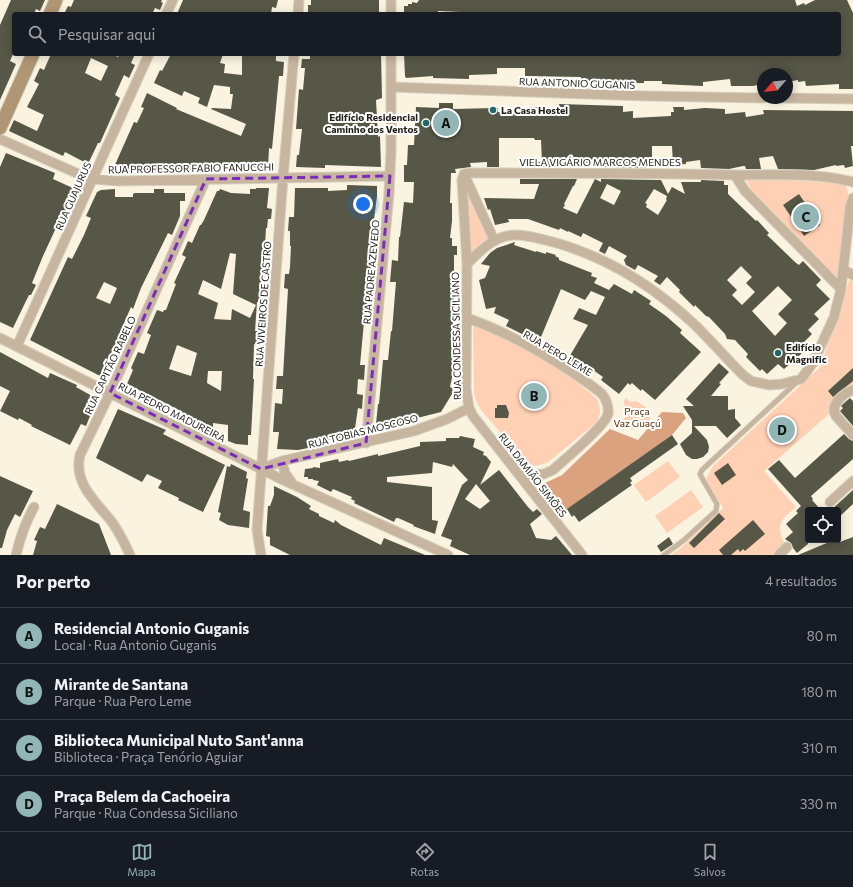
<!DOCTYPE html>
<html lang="pt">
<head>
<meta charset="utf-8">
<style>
  :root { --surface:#171b24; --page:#20242c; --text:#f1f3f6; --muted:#9ea1a6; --line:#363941; --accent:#92b5b5 }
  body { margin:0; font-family:Commissioner,sans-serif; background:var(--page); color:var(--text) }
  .controls { position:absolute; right:12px; bottom:12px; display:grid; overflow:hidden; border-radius:4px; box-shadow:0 2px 10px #0003 }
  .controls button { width:36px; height:36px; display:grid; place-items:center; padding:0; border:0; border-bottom:1px solid var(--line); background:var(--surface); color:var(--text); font:20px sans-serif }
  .compass { position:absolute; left:757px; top:68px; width:36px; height:36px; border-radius:50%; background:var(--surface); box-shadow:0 2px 10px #0003; rotate:242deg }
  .you { position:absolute; left:363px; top:204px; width:14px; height:14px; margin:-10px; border:3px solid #fff; border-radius:50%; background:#1a73e8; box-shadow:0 0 0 6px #1a73e833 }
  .badge { display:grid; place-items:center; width:26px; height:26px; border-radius:50%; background:var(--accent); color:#111; font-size:13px; font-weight:700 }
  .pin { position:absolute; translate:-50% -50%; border:2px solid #fff; box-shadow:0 1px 4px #0006 }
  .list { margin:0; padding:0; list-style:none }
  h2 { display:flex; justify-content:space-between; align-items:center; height:52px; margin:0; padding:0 16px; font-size:17px }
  h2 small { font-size:13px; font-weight:400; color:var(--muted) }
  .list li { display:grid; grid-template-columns:26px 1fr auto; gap:12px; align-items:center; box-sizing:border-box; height:56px; padding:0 16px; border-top:1px solid var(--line) }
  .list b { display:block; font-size:15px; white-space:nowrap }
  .list p { margin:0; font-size:13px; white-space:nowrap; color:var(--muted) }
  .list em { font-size:13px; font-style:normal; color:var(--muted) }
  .icon { flex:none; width:22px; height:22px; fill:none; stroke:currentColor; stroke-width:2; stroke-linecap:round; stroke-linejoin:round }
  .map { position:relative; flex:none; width:853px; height:555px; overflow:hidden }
  .search { position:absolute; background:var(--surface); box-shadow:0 2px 10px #0003; left:12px; right:12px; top:12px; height:44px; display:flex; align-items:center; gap:10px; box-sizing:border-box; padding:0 14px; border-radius:4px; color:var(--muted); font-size:15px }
  .sheet { height:276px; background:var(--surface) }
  nav { display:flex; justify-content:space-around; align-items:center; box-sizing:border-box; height:56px; border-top:1px solid var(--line); background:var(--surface); font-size:11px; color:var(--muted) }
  nav a { display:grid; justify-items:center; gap:2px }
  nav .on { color:var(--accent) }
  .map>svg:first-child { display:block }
  .green { fill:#ffd0b4 }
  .forest { fill:#dba27f }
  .building { fill:#565747; fill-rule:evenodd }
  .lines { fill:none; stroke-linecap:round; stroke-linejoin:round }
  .service-casing { stroke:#d6d1c0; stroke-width:6 }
  .minor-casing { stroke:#d6d1c0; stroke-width:11 }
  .secondary-casing { stroke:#d6d1c0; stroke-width:15 }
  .service { stroke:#c7b59f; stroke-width:4.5 }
  .minor { stroke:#c7b59f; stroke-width:9 }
  .secondary { stroke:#b19675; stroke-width:13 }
  .marked { fill:none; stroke:#7b2cbf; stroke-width:3; stroke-dasharray:8 5; stroke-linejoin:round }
  .poi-dot { fill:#1e6a66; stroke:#fff; stroke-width:1.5 }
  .labels { text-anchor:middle; stroke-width:4; stroke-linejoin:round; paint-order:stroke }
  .street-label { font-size:10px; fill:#1f1d16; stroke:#fff }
  .poi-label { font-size:10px; font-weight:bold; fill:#1f1d16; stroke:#fff; text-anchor:start }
  .park-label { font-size:10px; fill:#612d03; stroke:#fff }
</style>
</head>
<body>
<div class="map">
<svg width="853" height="555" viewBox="0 0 853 555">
  <rect width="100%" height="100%" fill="#f9f3e0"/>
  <path class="green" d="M752,177L845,184L850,198C842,209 845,224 844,237C843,252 841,266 840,281L751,190L747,181Z
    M468,190L488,241L469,258Z
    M853,279V393L764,471L796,507C782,519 774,524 785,544L773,555H671L681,548L723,508L706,479L713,466L820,367L849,281Z
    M475,325H478L560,367L597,399L600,409V413L597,422L547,463L535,466L527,463L481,410L476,401L474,394L473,328Z
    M626,398L630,402L636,401L646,407L650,418L649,422C640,429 633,432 622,426L625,416L624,401Z
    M668,461L680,477L646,502L634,485Z
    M691,490L703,507L667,533L655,516Z"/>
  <path class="forest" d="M662,412L683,413L686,418L672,435L560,515L539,486L562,475L610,429L638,440Z"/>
  <path class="building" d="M11,0H45L40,11L36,9L34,14H14V52L10,61L16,64L0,100V25Z
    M74,0H162L161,2L163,3L160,10L155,8L152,14H64L68,6L71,7Z
    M183,0H278L276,8L272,7L271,14H177Z
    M311,0H379V14H308V5H311Z
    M419,0H795L797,6L804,3L805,5L815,0H847L853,13V89H839V84L806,86L805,81L798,82V80L787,82V74H762V78H761L762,84L753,86H731L730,79L703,82V86L662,84V81H644V83H634V82H581V77L525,76V68H497V74L469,75V79L433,78V76L406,78L405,76L404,54H839V14L579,13V14H461V12L438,11V14H404V6H408V4H412V2L417,3Z
    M51,54H112L118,57L119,54H135L131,63L135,65L129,78L124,75L115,95L120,98L100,143H98L88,164L65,152L63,156L9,131L14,120L37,131L44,115L27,107L39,84L34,81L40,68L44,70ZM91,58L108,66L101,81L85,73Z
    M171,54H223L220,63L225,64L224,73L242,75V54H276V61L284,62L283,76H279L272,149L269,148L268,168L232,166V170H224V165L208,166V171L125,172L114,167L134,122L137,123L144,108L141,107L147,93L177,108L176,109L241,136L246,124L211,109L212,108L231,109L233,94H230V87L214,85L207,107L198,103L200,98L184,91L182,96L154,83L160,70L162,71Z
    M310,54H381L382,98L376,100L378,137L380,136L381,167L325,165V168L296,167L297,155H299L302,129H296L299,89L303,90L305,68H301L302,59H310Z
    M439,103H453V109L496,108H498V112L528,111L527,107H540V110L559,109V104L623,106V112L633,111V118L671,116V112H674L673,107H684V110L705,108L725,109V114L745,112L746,117L764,114L763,110L853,111V146H851L853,166L845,168L844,165L836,166V165L814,170L778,169L773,156L759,158L761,169H746L745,166H743L729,169L701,168L700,160L686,162V164L673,165L672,146H652V168L601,167L603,162L563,164L570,167H528V162H542L541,140H535L534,138H499V167H487V162L470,163L471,167L455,169L456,173H451L450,203H452V221L450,238H452V246H457V255H454V302H452L451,321H453L452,362L455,363L450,387L455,389L441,412L413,419L414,423L395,427V426L376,424L378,404H379L383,360H388L391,331H392L396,282H390L392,260L398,261L399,237H400L404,202L413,203L414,182H404V165H407L408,145H414L416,107L439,108Z
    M6,153L55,173L53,179L75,189L63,218L61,217L43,256L32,283L36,285L31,295H29L25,303L13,328L0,322V167Z
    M520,179H577L574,186H573L564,204L565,205L563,208L577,214L595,179L601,182V179L661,180L668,194L672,187L685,194L681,182H701V180L724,181V185H728V194L756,221L757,220L769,233L767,235L796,263L799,265L803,261L821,280L816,285L830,299L814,314L819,319L808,330L812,334L803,343L806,346L801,354L784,369L778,364L767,374L762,369L760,371L746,357L748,354L735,340L727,339L725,334L709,317L706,316L695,305L694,307L679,292L680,290L667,277L660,285L654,281L658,276L638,265L635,270L626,265L624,260L627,256L609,246L605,254L599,251L603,243L583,233L581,237L568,231V232L560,228L559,230L528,219H508L509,222L495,225L490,209L488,210L484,198L534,199L539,184H520ZM607,184L621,191L614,205L600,198ZM654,189L667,196L666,199L667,200L658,215L646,207L647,204L645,203ZM741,266L752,277L746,283L755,292L742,305L732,295L737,290L727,280ZM778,286L792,300L778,314L787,323L775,336L752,311Z
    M347,185L377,186V196L370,251H371L370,260H372L369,279L370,280L366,314H370L369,323L364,322L360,365H365L364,380L358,379L357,394L363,395L362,409L358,408L354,435H348V437L340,436V439L335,438V440L320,438V441L308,440V448L298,450L277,449L279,432H273L275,403L282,404L283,389H276L277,376H283L288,289L284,288L285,274H289L290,267L291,246H290V231H288L289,217H294L295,188H328V191L347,190Z
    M256,188H269L267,208L272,209L271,219H268L267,228H266L265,245H270L268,272H263L261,294H266L265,302H257L255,331H258L257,345L254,344L253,379H254L251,435H248V445L236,444L228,441V425L213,423V434L192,423L194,419L187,416L182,413L183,412L127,384L133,370L131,368L138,352L144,354L151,335L147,333L157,310L163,312L164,310H166L176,284L174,283L186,257L182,255L188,241L192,243L200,225H201L204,220L217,191H219L220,189L231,193L250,194V189H256ZM230,253L236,254L233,294L256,305L250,318L232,309L231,320L214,319L218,303L198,294L203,280L221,289ZM177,345L197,353L191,376L169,369ZM208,371H222L221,391L207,383Z
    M115,189V197H133V194L135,193H154V189H164V193H185V201H180V216L172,235L168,233L141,288L133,309L131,307L118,337H119L106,364L108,365L102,377L30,340L68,257L72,259L84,235L91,218L86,216L97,192L101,190ZM104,282L117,288L110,304L96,298Z
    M799,194L820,225L804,236L783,205Z
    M515,242L514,245L536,252V251L546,254V252L556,255L555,256L559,258V260L592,273L591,276L597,278L594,283L609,290L614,284L632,294L634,290L651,301L649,304L666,316L682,330L680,333L701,352L655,400L642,389L641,391L632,383L630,385L628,383L619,394L601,380L603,377L582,362L579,367L568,359L588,325L573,319L577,312L579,308L596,315L605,297L591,291L585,300L561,289L541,337L530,332L528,337L506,326L509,320L494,313L496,307L486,309L479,280L485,278L490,266L481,264L490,253L497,248Z
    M0,352L48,378L50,373L77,385L76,387L92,396L89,404L94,406L86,426L81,424L70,445L31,426L32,425L19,418L18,420L0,411L10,391L0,386Z
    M719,363L729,372L719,383L721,384L711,396H728V410L735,409V418L741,425L727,438L716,426H694L707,440L709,447L708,452L703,457L697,459H692L686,455L680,444L692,433V420L683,406H694L686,399Z
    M853,368V381L833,397L828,391Z
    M850,398L853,401V426L840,411L843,408L841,406L843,404Z
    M497,405H506L509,413L508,418H495V408H497Z
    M118,409L166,430L163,434L225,465L203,512L178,500L179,498L158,488L162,481L147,474L142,482L96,458Z
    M844,434L849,439L853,441V459L811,496L813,499L812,500L821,510H808V544L797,553L793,548L791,543L785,539L793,532L786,524L798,513L796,511L801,506L768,469L779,460L795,478Z
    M672,435L678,444L630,478L632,481L630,483L632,485L579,522L574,515L572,517L567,509Z
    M460,436L475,439L473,447L484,452L483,455L486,456L491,462L480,485L499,470L528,507L533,512L537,509L542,514L530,524L536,538L551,540L556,536L572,555H470L450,546L452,540L441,536L462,485L468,480L453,464L452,467L433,462L432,473L387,477V482L432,487V520L438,521L435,534L413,526L414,525L398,518H396L394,522L354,503L355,501L351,499L352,497L333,489L331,492L317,485L319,481L313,480V479H308V477H304L305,469L313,468V467L320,468V463L338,459L339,462L348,460L349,461L378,454V456L420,446V442L446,441V438H459ZM476,484L490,501L480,509L465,499Z
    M728,463L736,475L722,485L714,473Z
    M231,464L247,472L246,478L248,479L243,510L250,512L249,528L228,525L219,520L221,513L218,512L227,466L230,467Z
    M0,476L33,491L20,517L15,514L7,530L2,548H0Z
    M274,486L297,497L311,506L309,509L319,514V516L334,523L335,520L341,525L381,545L384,538L425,555H290L270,545V537L266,536L268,506H270L274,495Z
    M853,490V504L838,518V510H831Z
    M57,504L99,524L111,555H33L37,541L34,540L40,527L45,529Z
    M719,513L725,519L694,548L689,543Z
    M753,520L765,534L745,551L743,549L740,552L738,549L731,555H723L719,550Z
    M669,537L673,544L661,552L657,546Z
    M853,537V555H798L834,540H836L837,543Z"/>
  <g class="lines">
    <g class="service-casing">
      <path id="service" d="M664,555L684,540L716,511L717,504L702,478L700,474L702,470L798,381"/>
    </g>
    <g class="minor-casing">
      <path id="minor" d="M391,0V14
        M166,14L173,0
        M298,14L299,0
        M391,87L646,96L763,98
        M781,98L853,99
        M0,139L83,176L93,179L118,181L390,176
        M464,174L462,180L467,264L466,389L469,408L473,416L582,555
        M464,174L470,173C558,173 646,173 735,175C774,175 815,172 853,182
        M464,174L494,240
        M735,175L745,191L841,289
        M467,264C477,254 488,242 503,237C519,232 537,238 553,242C607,257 656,288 696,326C712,342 727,359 743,375L751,381L769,385L782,384L801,379L813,363L834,317L841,289L850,208L853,198
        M844,270L853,275
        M467,318C504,331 540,351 572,372C582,379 593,386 602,394C606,399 609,407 608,414C605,426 564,460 553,470L544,474L520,475
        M0,338L283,480L448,555
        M17,346L149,54
        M853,390C844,393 829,405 836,416L853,435
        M366,443L389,193L391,151V54
        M282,461L285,473L292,483
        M261,469L282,461L414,431L447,419L469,408
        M830,502L853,481
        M16,555C20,538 25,523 34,507
        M130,555C125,544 119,532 112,522C96,502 73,483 80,455L110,393L206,179
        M261,555L257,530L259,503L283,178L294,54
        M779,555L787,547"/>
    </g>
    <g class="secondary-casing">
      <path id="secondary" d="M50,14L56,0
        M0,128L33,54"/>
    </g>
    <use href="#service" class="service"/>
    <use href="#minor" class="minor"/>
    <use href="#secondary" class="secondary"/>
  </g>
  <path class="marked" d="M390,176L366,443L261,469L110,393L206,179Z"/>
  <g class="poi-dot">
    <circle cx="493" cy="110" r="4"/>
    <circle cx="426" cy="123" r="4"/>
    <circle cx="778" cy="353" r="4"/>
  </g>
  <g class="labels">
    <g class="street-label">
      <text transform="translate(577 83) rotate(2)" y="4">RUA ANTONIO GUGANIS</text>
      <text x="600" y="166">VIELA VIGÁRIO MARCOS MENDES</text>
      <text transform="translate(191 168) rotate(-1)" y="4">RUA PROFESSOR FABIO FANUCCHI</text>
      <text transform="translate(73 196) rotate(-66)" y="4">RUA GUAJURUS</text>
      <text transform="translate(371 272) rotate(-85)" y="4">RUA PADRE AZEVEDO</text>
      <text transform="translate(263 304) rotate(-86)" y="4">RUA VIVEIROS DE CASTRO</text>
      <text transform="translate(456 336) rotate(-91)" y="4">RUA CONDESSA SICILIANO</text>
      <text transform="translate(558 353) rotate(31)" y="4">RUA PERO LEME</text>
      <text transform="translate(110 365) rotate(-65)" y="4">RUA CAPITÃO RABELO</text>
      <text transform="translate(172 412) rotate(27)" y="4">RUA PEDRO MADUREIRA</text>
      <text transform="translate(363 431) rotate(-14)" y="4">RUA TOBIAS MOSCOSO</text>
      <text transform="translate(533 475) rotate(52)" y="4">RUA DAMIÃO SIMÕES</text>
    </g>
    <g class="poi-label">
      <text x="501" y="114">La Casa Hostel</text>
      <text x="418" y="121" text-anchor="end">Edifício Residencial<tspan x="418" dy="12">Caminho dos Ventos</tspan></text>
      <text x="786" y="351">Edifício<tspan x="786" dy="12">Magnific</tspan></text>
    </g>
    <g class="park-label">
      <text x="637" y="415">Praça<tspan x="637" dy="12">Vaz Guaçú</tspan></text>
    </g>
  </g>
</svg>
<div class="controls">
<button><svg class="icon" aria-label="locate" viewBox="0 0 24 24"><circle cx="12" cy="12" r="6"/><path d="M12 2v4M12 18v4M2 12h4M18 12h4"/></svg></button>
</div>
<svg class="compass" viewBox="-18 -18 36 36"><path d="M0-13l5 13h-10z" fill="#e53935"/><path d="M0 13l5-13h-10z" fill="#9ea1a6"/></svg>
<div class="you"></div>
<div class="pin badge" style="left:446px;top:123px">A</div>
<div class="pin badge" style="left:534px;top:396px">B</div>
<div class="pin badge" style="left:806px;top:217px">C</div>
<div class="pin badge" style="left:782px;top:430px">D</div>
<div class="search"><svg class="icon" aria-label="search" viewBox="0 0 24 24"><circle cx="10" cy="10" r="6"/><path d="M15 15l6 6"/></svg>Pesquisar aqui</div>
</div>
<section class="sheet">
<h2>Por perto<small>4 resultados</small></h2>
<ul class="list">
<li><span class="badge">A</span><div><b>Residencial Antonio Guganis</b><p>Local · Rua Antonio Guganis</p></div><em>80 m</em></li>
<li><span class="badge">B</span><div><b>Mirante de Santana</b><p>Parque · Rua Pero Leme</p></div><em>180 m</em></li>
<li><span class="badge">C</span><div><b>Biblioteca Municipal Nuto Sant'anna</b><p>Biblioteca · Praça Tenório Aguiar</p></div><em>310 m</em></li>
<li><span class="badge">D</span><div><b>Praça Belem da Cachoeira</b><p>Parque · Rua Condessa Siciliano</p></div><em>330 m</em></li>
</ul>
</section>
<nav>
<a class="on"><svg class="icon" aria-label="map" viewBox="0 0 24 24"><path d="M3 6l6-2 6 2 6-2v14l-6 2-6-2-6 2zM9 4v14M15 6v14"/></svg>Mapa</a>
<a><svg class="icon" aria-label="directions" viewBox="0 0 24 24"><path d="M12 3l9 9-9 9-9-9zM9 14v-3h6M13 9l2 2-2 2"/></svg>Rotas</a>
<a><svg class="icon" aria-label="saved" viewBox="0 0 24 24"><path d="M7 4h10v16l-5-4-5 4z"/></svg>Salvos</a>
</nav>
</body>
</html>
